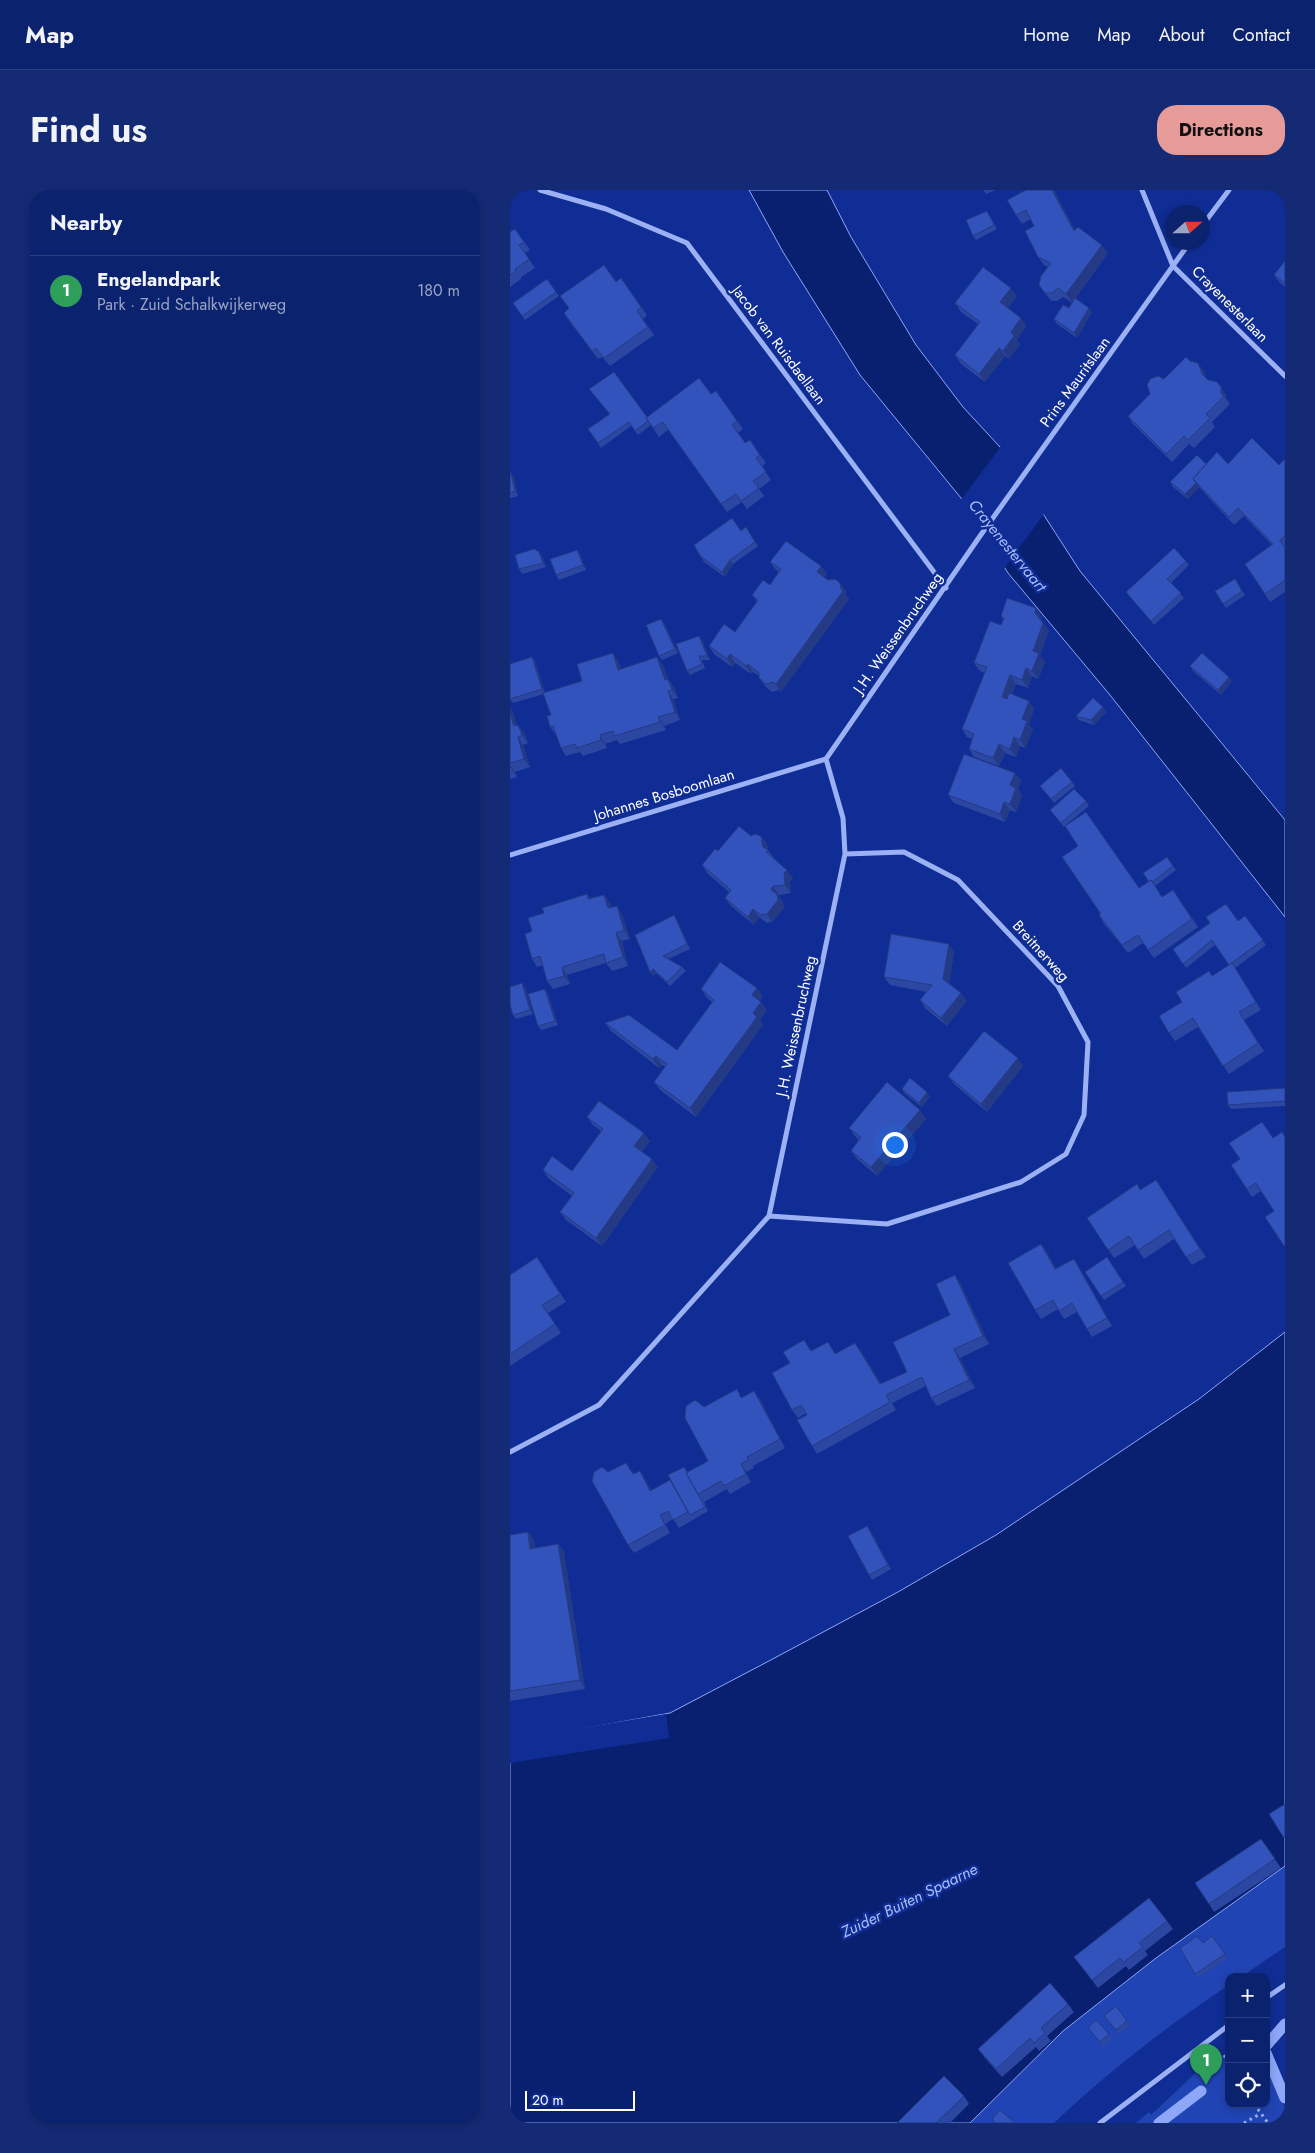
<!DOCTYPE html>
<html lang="en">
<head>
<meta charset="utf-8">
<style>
  :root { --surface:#0b226f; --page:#142a74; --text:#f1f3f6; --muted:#9aa4c3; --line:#2b3f82; --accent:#e69b98 }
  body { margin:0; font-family:Jost,sans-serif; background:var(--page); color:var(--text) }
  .controls { position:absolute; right:15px; bottom:15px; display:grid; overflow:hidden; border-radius:10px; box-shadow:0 2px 8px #0003 }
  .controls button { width:45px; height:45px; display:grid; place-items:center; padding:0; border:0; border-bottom:1px solid var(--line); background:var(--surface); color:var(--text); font:25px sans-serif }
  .compass { position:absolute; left:655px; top:15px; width:45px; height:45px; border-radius:50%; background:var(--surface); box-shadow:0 2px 8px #0003; rotate:69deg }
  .scale { position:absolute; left:15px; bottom:12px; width:110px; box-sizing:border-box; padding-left:5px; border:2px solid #fff; border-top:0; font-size:14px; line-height:18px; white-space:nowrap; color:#fff; -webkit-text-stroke:4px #0f2d94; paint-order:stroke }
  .you { position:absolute; left:384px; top:954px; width:18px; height:18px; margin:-12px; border:4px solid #fff; border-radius:50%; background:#1a73e8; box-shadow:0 0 0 8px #1a73e833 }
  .badge { display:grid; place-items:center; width:32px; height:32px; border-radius:50%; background:var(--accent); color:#fff; font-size:16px; font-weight:700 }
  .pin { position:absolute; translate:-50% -41px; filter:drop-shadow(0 1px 2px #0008) }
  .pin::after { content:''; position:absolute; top:26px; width:18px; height:15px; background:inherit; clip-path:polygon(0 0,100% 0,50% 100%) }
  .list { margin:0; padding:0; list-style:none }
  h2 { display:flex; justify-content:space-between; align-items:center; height:65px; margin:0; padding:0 20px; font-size:21px }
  h2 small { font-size:16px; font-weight:400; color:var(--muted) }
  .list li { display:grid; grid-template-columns:32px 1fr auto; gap:15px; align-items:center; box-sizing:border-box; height:70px; padding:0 20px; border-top:1px solid var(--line) }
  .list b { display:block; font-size:19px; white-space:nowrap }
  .list p { margin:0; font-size:16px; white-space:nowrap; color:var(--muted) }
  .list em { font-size:16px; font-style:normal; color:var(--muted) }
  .icon { flex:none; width:28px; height:28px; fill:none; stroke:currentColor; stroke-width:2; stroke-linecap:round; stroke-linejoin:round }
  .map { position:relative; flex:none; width:775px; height:1933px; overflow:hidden; border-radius:20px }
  header { display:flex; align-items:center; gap:30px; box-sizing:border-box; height:70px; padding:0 25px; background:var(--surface); border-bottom:1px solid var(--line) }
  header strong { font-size:24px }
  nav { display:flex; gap:28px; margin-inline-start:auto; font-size:18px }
  .intro { display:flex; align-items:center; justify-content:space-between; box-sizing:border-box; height:120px; padding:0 30px }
  h1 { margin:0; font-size:35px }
  .button { padding:12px 22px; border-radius:20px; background:var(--accent); color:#111; font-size:18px; font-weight:700 }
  main { display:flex; gap:30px; padding:0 30px }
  aside { flex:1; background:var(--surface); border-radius:20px; box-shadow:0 2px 8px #0003 }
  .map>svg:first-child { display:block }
  .green { fill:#2044b4 }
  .water { fill:#091f6f; stroke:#8da8f8 }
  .pier { fill:#0f2d94 }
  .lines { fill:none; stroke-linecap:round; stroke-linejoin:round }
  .stream { stroke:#8da8f8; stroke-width:11 }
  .path { stroke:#9cb1f4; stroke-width:3; stroke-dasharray:2.5 4; stroke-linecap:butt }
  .street { stroke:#9cb1f4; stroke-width:5 }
  .wall { fill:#2c47a2 }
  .shaded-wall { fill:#243a84 }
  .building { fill:#3353bc; stroke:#243a84 }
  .labels { text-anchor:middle; stroke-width:5; stroke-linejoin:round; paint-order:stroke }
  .street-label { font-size:15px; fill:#fff; stroke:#0f2d94 }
  .water-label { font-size:16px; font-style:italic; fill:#a8bdfb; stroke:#0f2d94 }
</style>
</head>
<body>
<header>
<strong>Map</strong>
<nav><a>Home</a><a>Map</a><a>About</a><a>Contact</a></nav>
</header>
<div class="intro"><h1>Find us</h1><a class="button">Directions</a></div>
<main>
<aside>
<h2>Nearby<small></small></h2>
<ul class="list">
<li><span class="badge" style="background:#2e9e5b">1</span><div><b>Engelandpark</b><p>Park · Zuid Schalkwijkerweg</p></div><em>180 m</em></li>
</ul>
</aside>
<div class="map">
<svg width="775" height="1933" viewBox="0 0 775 1933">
  <rect width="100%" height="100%" fill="#0f2d94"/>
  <path class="green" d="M775,1676V1757L731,1787H719V1795C657,1836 598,1882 544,1933H460L553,1841L646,1768Z
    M719,1863V1914H756V1876L775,1917V1933H626L639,1922L641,1925L693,1876Z"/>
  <path class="water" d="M239,0H317L341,47L406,155L453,217L490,257L570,381L775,630V727L600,505L498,383L451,308L350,185L273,62Z
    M775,1142V1676L646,1768L553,1841L460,1933H0V1552L160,1523L257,1472L388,1402L486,1345L689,1209Z"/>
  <path class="pier" d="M492,255L534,324L493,380L450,311Z
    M156,1524L159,1548L0,1573V1550Z"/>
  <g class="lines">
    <path class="stream" d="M756,1856L775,1834
      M756,1863L775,1908
      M649,1933L691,1901"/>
    <path class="path" d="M714,1865L719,1873
      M744,1914L758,1933
      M734,1933L750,1924"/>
    <path class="street" d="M30,0L96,19L177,53L436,398
      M632,0L663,76L775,186
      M692,36L719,0
      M316,569L470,346L680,52
      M0,665L316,569
      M259,1026L377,1034L511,992L556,964L574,925L578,852L548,796L448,690L394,662L335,664
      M0,1262L89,1215L259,1026L335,664L333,628L316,569
      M756,1808L775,1795
      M590,1933L719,1835"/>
  </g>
  <path class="wall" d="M473,0H486L476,4Z
    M516,0H544L565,40L598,63L562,113L553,107L547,111H541L529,95L538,77L534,75L528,67L524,36L520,29L512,34L506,25Z
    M480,26L487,39L466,50L463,46Z
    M5,39L20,60L15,63L25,78L11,87V89L0,97V42Z
    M775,71V97L770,93L764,85Z
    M111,88L137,125L133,129L144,145L100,176L92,167L88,169L59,131Z
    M37,89L49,106L15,130L3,113Z
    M507,106L498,118L511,128L516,136L507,150L510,154L499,169L495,166L475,192L451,174L445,165L468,134L451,122L445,113Z
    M559,118L582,122L567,148L547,134L544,129Z
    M680,171L694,181L696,188L716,205V209L720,214L702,232L705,237L684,258L679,254L662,272L623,234L618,226L654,189Z
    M79,199L137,227L201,204L206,201L233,239L228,243L235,253L240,250L256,273L252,276L261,290L249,299L254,306L237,319L232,312L217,322L158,240L149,247L141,235L128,245L121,236L91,258L78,239L99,224Z
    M775,269V402L760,412L735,374L762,355L734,326L724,335L689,297L678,309L663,297L660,292L696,274L769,275Z
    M0,283H1L4,288L8,306L0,308Z
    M236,337L248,356L223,374L215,387L194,372L184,355L231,341Z
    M67,360L70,364L76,380L49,390L46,385Z
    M29,362L32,366L36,377L12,384L9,379Z
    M676,371L679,375L661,393L674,408L644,435L616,402Z
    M260,372L311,376L317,384L314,387L318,390L330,393L336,401V405L339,409L271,502L269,500L262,502L255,496L249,488V486L243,482L241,484L225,473L222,477L204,464L199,456L225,442L247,412L242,405L260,395L269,382L266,380Z
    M725,389L735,405L716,418L705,401Z
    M491,426L532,427L531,430L539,441L530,465L535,472L528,489L522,486L518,498L506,494L502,504L519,511L524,519L519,534L523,540L515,558L510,556L506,567L495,563L489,576L464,567L459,559L462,549L457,547L452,539L475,483L470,481L464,473L491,435L493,430Z
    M151,429L154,433L168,463L152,470L149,466Z
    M189,446L192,450L200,470H192L195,478L180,485L177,481Z
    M22,467L25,471L35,503L72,491L108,471L111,479L147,467L153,475L158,489L164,497L168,508L163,509L170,530L154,536L156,540L110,554L107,550L95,554L97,558L73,566L70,562L56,566L51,558L46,545L40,537L41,525L34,504L3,513L0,509Z
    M680,476L722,491L711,505L683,481Z
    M0,518L3,522L7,535L14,543L18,553L13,555L20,577L5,582L7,587L0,589Z
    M596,522L584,535L569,530L566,526Z
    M505,583L511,591L508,599L512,606L506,622L500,620L495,632L444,613L438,605Z
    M562,592L565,596L544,613L530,596Z
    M576,611L579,616L556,635L629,698L639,692L657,667L666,680L645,696L652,707L663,700L688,737L644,768L633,753L618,763L594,734L589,725L591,724L568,656L555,636L554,637L540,620Z
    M241,646H251L257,654L258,660L264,668L283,688L280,691L281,703L269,705L268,706L273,712L274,718L262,732L257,733L249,727L244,735L221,716L215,708L219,702L198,684L192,675L208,661Z
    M77,704L80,708L94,705L100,713L101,717L112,724L120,749L112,751L118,776L102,781L96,773L57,785L60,794L43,799L37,791L33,775L27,777L22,769V741L34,723Z
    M164,725L167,730L180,759L158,769L172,777L176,781L160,796L146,783L143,786L140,782Z
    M735,726L756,755L725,778L751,820L734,830L754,861L719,884L688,837L665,851L659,843L672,812L702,786L719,775L705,755L676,778L663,759L728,731Z
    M444,762L439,794L457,811L437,836L416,819L410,810L417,802L380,795L374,787Z
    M15,797L23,824L6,829L3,825Z
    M191,799L253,806L250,811L257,820L250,830L253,835L186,927L150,900L144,892L155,877L152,875L149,878L101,841L95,833L167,860L202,812L197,808Z
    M38,803L48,835L31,840L28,836Z
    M513,876L477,922L444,894L438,886Z
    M775,898V916L721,919L718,915Z
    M392,899L417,902L420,907L412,917L395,904Z
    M410,920L416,929L367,986L347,969L341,961L349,950L345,946L339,938Z
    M77,927L140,951L132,962L148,977L92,1056L56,1030L50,1022L62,1006L38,988L33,980L62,981L91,941L83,935Z
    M775,947V1057L755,1027L764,1021L751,1001L742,1007L721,975L763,948Z
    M646,990L696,1067L682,1075L664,1049L634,1069L625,1055L604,1068L577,1028L630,1000Z
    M537,1062L546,1079L564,1069L569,1077L602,1136L582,1147L567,1122L554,1129L548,1119L531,1129L525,1120Z
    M597,1067L616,1096L594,1110L575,1082Z
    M32,1075L56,1112L38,1123L51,1143L0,1176V1085Z
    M450,1093L479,1154L450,1168L465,1198L427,1216L421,1208L416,1196L382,1213L386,1220L307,1264L302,1256L297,1225L296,1223L288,1228L282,1220L301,1161L326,1164L351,1161L371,1194L397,1182L440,1125Z
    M232,1207L250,1209L275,1258L243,1276L244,1278L236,1282L241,1292L220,1304L217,1299L194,1312L198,1321L169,1338L163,1329L155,1334L160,1343L124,1363L118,1355L98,1282L122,1281L124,1284L130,1281L135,1289L141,1300L198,1271L194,1217Z
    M360,1340L381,1379L362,1390L359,1385Z
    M18,1342L24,1350L25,1358L48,1354L54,1362L75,1499L0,1511V1345Z
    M751,1649L771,1678L704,1722L699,1714Z
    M657,1731L663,1739L635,1761L638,1765L619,1780L616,1776L588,1798L564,1767Z
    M702,1746L718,1768L688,1788L685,1784L693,1753Z
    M558,1814L564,1822L537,1846L541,1851L529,1861L526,1857L492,1887L474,1867L468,1859Z
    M606,1816L620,1835L609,1844L594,1826Z
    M578,1838L599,1844L602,1849L593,1856Z
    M454,1906L459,1914L440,1933H387Z"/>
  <path class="shaded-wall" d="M542,0H544L570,49L564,41Z
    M592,55L598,63L562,113L556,104Z
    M501,98L507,106L496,120L490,112Z
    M579,118L582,122L567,148L564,143Z
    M511,128L516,136L507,150L510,154L499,169L493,161L501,142Z
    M489,158L495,166L475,192L469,184Z
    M688,173L694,181L697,192L692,184Z
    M711,197L716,205V209L711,203Z
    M1,283L4,288L8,306L5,301Z
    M686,293L689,297L678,309L675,304Z
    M67,360L70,364L76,380L73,375Z
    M29,362L32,366L36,377L33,373Z
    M220,370L223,374L215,387L212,382Z
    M311,376L317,384L313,390L307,382Z
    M330,393L336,401V405L339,409L271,502L266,494L331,399Z
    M526,418L532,427L530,432L525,423Z
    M151,429L154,433L168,463L165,459Z
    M533,433L539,441L530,465L535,472L528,489L522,481L523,461Z
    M189,446L192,450L200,470L197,466Z
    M103,463L108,471L113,488L108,480Z
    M220,464L225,473L222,477L217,469Z
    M22,467L25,471L35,504L32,499Z
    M147,467L153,475L160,498L155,490Z
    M238,474L243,482L241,484L236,476Z
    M516,478L522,486L518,498L512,490Z
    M500,485L506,494L498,515L492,507Z
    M719,487L722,491L711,505L708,500Z
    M158,489L164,497L168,508L162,500Z
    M158,501L163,509L170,530L165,522Z
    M519,511L524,519L519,534L523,540L515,558L510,550L512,529Z
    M593,517L596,522L584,535L581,530Z
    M0,518L3,522L10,544L4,536L0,523Z
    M148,527L154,536L156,540L150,532Z
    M8,535L14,543L18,553L12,545Z
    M90,545L95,554L97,558L91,550Z
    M8,547L13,555L20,577L14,569Z
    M504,547L510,556L506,567L500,559Z
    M489,554L495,563L489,576L483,568Z
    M0,575L5,582L7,587L1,578Z
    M505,583L511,591L508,599L512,606L506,622L500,614V595Z
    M494,612L500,620L495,632L490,624Z
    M251,646L257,654L258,660L253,657Z
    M277,680L283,688L280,691L281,703L275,695L274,683Z
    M263,696L269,705L268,706L273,712L274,718L262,732L257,724L261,700Z
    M94,705L100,713L104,726L98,718Z
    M107,716L112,724L120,749L114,740Z
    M243,719L249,727L244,735L238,727Z
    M164,725L167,730L180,759L177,754Z
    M106,743L112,751L118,776L113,767Z
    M439,754L444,762L439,797L433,789Z
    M52,777L57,785L60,794L54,786Z
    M143,779L146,783L143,786L140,782Z
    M12,793L15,797L23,824L20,820Z
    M247,798L253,806L248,813L242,805Z
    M35,799L38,803L48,835L45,831Z
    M451,803L457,811L437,836L431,828Z
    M251,812L257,820L250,830L253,835L186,927L180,918L243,823Z
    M146,866L152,875L149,878L143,869Z
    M508,868L513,876L477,922L471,914Z
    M417,902L420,907L412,917L409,913Z
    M410,920L416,929L367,986L361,977Z
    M134,943L140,951L130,964L124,956Z
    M142,969L148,977L92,1056L86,1048Z
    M531,1054L537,1062L551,1088L545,1079Z
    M564,1069L569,1077L602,1136L597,1128Z
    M445,1085L450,1093L479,1154L473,1146Z
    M345,1153L351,1161L376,1202L370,1194Z
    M444,1159L450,1168L465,1198L459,1190Z
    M244,1201L250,1209L275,1258L270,1249Z
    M231,1274L236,1282L241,1292L236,1284Z
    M130,1281L135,1289L146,1309L140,1301Z
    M357,1336L360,1340L381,1379L378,1375Z
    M18,1342L24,1350L26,1367L20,1359Z
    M48,1354L54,1362L75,1499L70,1490Z"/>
  <path class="building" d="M516,0H542L564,41L568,37L592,55L556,104L548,98L542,103H535L529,95L531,86L541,73L528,67L515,41L524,36L516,20L506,25L497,10Z
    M477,21L484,35L463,46L456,30Z
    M5,39L14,52L9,55L19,69L5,79L6,81L0,85V42Z
    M775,71V93L764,85Z
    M94,75L106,92L111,88L131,117L127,121L138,137L94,168L86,158L82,161L54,123L59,118L50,106Z
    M473,77L501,98L490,112L511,128L501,142L504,146L493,161L489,158L469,184L445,165L470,132L445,113Z
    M37,89L46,102L12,126L3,113Z
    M565,108L579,118L564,143L544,129L553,115L559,118Z
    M676,167L680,171L688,173L692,184L698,190L707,192L711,197V203L714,206L696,224L700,228L678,250L674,246L656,264L618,226L640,204L637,195L640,189L648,186L654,189Z
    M104,182L137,227L136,228L138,231L125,241L119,232L88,253L78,239L100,224L79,199Z
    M189,188L201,204L206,201L227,231L222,235L234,251L235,253L240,250L250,265L246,268L256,282L243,291L249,298L231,311L226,304L211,314L153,232L143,238L136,228Z
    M742,248L769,275L775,269V346L770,350L775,358V390L755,404L735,374L763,354L728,318L719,327L683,289L707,262L718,274Z
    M687,265L696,274L683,289L686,293L675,304L660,292Z
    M0,283H1L5,301L0,303Z
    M222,328L231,341L236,337L245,352L220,370L212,382L191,367L184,355Z
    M276,351L311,376L307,382L318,390L325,389L330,393L331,399L333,401L266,494L263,492L256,494L249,488V483L238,474L236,476L220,464L217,469L199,456L214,434L225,442L248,410L242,405L253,390L260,395L271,379L260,372Z
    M664,358L676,371L657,389L671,403L641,431L616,402Z
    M24,359L29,362L33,373L9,379L5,365Z
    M67,360L73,375L46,385L40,369Z
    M725,389L732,401L713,414L705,401Z
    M497,408L526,418L525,423L533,433L523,461L529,463L522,481L516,478L512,490L500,485L492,507L497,509L499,503L519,511L512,529L517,531L510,550L504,547L500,559L489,554L483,568L459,559L464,544L452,539L477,477L464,473L480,431L491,435L494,428L491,426Z
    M151,429L165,459L149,466L136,435Z
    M189,446L197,466H189L192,474L177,481L166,454Z
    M103,463L108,480L147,467L155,490L158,489L162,500L158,501L165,522L148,527L150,532L104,546L103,541L90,545L91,550L67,558L65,554L51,558L43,536L40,537L37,526L41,525L33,503L72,491L67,474Z
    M692,463L719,487L708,500L680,476Z
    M22,467L32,499L0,509V474Z
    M583,508L593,517L581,530L566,526Z
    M0,523L4,536L8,535L12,545L8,547L14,569L0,573Z
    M454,564L505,583L500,595L506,598L500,614L494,612L490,624L438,605Z
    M551,578L562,592L541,609L530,596Z
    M564,599L576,611L551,633L540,620Z
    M576,622L629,698L641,690L652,707L663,700L682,729L638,760L628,745L612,755L589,725L591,724L552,667L568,656L555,636Z
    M229,636L241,646L245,644L251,646L253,657L258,660L256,662L277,680L274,683L275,695L263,696L261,700L267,704L268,710L257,724L251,725L243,719L238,727L215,708L221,700L192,675L205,659L208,661Z
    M657,667L663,676L642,692L641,690L639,692L633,683Z
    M77,704L78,709L94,705L98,718L107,716L114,740L106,743L113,767L96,773L94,764L52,777L54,786L37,791L30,766L22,769L15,744L22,741L18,728L34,723L32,718Z
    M716,714L728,731L735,726L753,750L719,775L702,750L673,774L663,759L700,733L696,727Z
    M164,725L177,754L153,766L172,777L157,792L143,779L140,782L125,745Z
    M381,744L439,754L433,789L451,803L431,828L410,810L422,795L374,787Z
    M210,772L247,798L242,805L251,812L243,823L247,827L180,918L144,892L157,874L146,866L143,869L95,833L119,825L167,860L204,810L191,799Z
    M722,773L746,812L729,822L748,853L713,876L683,828L659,843L649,826L672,812L666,802L699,781L702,786Z
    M12,793L20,820L3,825L0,815V797Z
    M35,799L45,831L28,836L18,804Z
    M474,841L508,868L471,914L438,886Z
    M400,888L417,902L409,913L392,899Z
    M377,892L410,920L361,977L341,961L351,947L339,938Z
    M775,898V911L718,915L717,902Z
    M89,911L134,943L124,956L142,969L86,1048L50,1022L64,1003L33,980L42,966L62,981L93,939L77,927Z
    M752,932L763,948L772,942L775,947V1056H774L755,1027L764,1021L746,993L737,999L721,975L730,969L719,953Z
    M646,990L690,1059L676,1067L659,1040L628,1060L619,1046L598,1060L577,1028L627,994L630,1000Z
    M531,1054L545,1079L564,1069L597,1128L577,1139L562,1113L549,1121L543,1110L525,1120L498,1073Z
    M27,1067L50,1104L32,1115L45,1134L0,1164V1085Z
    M597,1067L613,1092L591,1106L575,1082Z
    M445,1085L473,1146L444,1159L459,1190L421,1208L412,1187L376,1205L380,1212L302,1256L287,1230L297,1225L291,1215L282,1220L262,1183L280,1173L273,1162L294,1150L301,1161L318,1152L325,1164L345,1153L370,1194L397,1182L383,1152L440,1125L426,1094Z
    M227,1199L231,1208L244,1201L270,1249L237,1267L238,1270L231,1274L236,1284L214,1296L211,1291L188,1304L176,1283L198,1271L175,1228L176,1216L185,1210L194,1217Z
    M116,1273L123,1284L130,1281L140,1301L160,1290L178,1322L163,1330L158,1321L150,1325L155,1335L118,1355L82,1291L84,1282L92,1277L98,1282Z
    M174,1277L177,1282L176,1283L195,1317L180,1325L158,1285Z
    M357,1336L378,1375L359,1385L338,1346Z
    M18,1342L20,1359L48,1354L70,1490L0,1501V1345Z
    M775,1614V1647L774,1648L759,1624Z
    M751,1649L765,1669L699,1714L685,1693Z
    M639,1708L657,1731L629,1753L633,1757L614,1772L610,1768L582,1790L564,1767Z
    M687,1746L693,1753L702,1746L715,1764L685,1784L670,1758Z
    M540,1793L558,1814L531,1838L535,1843L524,1853L520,1848L486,1879L468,1859Z
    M606,1816L617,1831L606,1840L594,1826Z
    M586,1830L599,1844L590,1852L578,1838Z
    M434,1886L454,1906L426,1933H387Z
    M490,1920L505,1933H486L482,1929Z"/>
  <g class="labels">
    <g class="street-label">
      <text transform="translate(720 114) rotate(45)" y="5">Crayenesterlaan</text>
      <text transform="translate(269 155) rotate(53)" y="5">Jacob van Ruisdaellaan</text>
      <text transform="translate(565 192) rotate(-54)" y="5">Prins Mauritslaan</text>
      <text transform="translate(388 443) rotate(-55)" y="5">J.H. Weissenbruchweg</text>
      <text transform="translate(154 605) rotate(-17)" y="5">Johannes Bosboomlaan</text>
      <text transform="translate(531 761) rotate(48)" y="5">Breitnerweg</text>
      <text transform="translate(286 836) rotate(-78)" y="5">J.H. Weissenbruchweg</text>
    </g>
    <g class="water-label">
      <text transform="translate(498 355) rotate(51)" y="6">Crayenestervaart</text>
      <text transform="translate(399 1710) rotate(-26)" y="6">Zuider Buiten Spaarne</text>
    </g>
  </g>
</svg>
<div class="controls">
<button>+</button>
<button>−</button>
<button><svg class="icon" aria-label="locate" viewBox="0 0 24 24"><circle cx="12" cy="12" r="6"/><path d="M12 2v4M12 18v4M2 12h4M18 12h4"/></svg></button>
</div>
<svg class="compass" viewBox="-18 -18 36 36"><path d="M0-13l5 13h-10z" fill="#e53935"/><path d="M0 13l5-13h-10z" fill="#9aa4c3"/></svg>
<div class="scale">20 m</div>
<div class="you"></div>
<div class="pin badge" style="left:696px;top:1895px;background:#2e9e5b">1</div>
</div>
</main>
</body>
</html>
